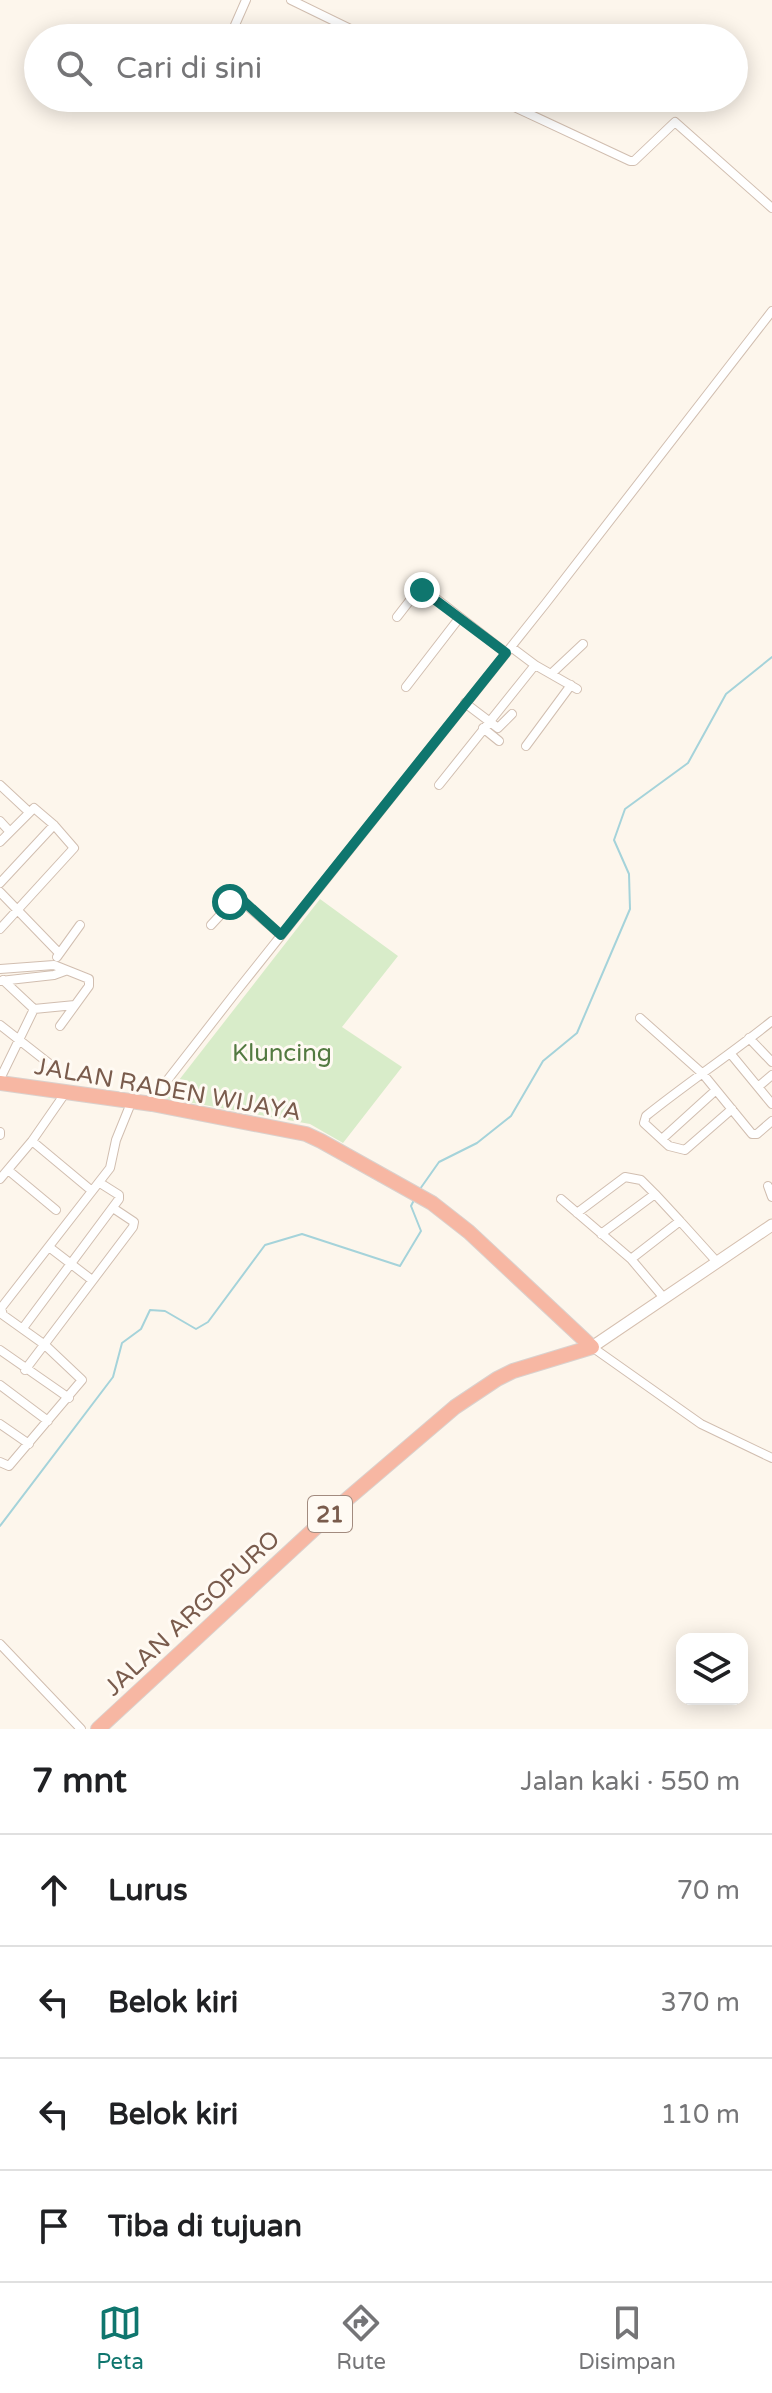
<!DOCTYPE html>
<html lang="id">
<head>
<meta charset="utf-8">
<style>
  :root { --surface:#fff; --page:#f6f6f6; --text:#202124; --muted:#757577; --line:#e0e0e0; --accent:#0f766e }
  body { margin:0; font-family:"Varela Round",sans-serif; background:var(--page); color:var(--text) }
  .controls { position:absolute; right:24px; bottom:24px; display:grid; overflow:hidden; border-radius:16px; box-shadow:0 4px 20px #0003 }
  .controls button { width:72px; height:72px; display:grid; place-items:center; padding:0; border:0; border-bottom:2px solid var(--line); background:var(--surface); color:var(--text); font:40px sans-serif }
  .stop { position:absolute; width:24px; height:24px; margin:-18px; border:6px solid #0f766e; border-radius:50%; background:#fff }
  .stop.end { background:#0f766e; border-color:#fff; box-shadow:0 2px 8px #0008 }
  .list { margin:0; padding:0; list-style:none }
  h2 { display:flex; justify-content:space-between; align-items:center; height:104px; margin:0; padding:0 32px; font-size:34px }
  h2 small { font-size:26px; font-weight:400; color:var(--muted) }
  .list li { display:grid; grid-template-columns:52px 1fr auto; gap:24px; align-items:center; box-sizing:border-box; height:112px; padding:0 32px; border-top:2px solid var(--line) }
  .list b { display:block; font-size:30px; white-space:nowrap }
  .list em { font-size:26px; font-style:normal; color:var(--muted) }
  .icon { flex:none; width:44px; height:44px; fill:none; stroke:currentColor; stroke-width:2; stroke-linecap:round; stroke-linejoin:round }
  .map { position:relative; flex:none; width:772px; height:1729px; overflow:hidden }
  .search { position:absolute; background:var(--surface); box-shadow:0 4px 20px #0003; left:24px; right:24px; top:24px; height:88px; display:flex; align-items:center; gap:20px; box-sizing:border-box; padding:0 28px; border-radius:44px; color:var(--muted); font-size:30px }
  .sheet { height:552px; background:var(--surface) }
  nav { display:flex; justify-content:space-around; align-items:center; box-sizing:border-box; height:112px; border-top:2px solid var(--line); background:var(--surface); font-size:22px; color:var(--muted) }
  nav a { display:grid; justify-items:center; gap:4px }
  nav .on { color:var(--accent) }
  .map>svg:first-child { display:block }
  .green { fill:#d8ecc9 }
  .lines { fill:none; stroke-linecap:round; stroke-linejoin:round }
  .stream { stroke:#a5d3da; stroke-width:2 }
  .street-casing { stroke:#d1beb0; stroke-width:10 }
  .secondary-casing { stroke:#d6c0b0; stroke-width:13 }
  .highway-casing { stroke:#dad1cd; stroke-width:16 }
  .street { stroke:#fff; stroke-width:8 }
  .secondary { stroke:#fff; stroke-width:11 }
  .highway { stroke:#f7b7a3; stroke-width:14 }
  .route { stroke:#0f766e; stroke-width:10 }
  .labels { text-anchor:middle; stroke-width:6; stroke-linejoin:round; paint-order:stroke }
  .shield { fill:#fffaf3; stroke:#a28b7f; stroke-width:2 }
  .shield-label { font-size:22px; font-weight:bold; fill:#7a5c4d }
  .park-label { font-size:24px; fill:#537a41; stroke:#fffaf3 }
  .street-label { font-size:24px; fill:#7a5c4d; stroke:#fffaf3 }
</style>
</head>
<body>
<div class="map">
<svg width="772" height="1729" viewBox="0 0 772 1729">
  <rect width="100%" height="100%" fill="#fdf6ec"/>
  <path class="green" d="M320,899L398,956L342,1027L402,1067L343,1143L310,1124L165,1098Z"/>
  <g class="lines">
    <path class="stream" d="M420,1189L439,1162L477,1143L511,1116L543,1061L577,1033L630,909L629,874L614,840L625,809L688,763L726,694L772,657
      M0,1526L113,1377L122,1343L141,1329L150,1310L165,1311L196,1329L208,1322L265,1245L302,1234L400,1266L421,1231L411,1206L415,1198"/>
    <g class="street-casing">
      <path id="street" d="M291,0L369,38
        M235,25L246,0
        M495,98L630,161H634L675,122L772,208
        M397,617L418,590H425L506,653
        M511,647L535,665L577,689
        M551,674L583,644
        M406,687L460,617
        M465,703L498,728L512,714
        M483,728L499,741
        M526,746L571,685
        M0,785L29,812
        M439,785L535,665
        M0,821L10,832
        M0,842L34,808L54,825L74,848L0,929
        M0,883L54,825
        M0,892L59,953
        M211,925L237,897L281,935
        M57,957L80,925
        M0,969L54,965L89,979V986L60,1026
        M3,980L34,1009L75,1005
        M0,981L54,975L65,971
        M640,1018L703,1074L752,1134H757L772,1121
        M0,1025L51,1065
        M749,1038L772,1062
        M730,1053L772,1104
        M0,1079L34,1009
        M758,1087L772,1075
        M152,1104L162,1087L236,992L546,603L772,311
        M732,1109L685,1150L669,1146L644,1123L646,1116C687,1083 731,1054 772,1021
        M0,1132V1135
        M662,1139L716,1090
        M32,1141L92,1191
        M8,1170L56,1210
        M0,1179L32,1141L66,1092
        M768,1186L772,1197
        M561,1199L631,1259L664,1298
        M577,1213L625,1177L641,1180L655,1194
        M601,1234L655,1194L680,1221
        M49,1247L92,1280
        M631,1259L680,1221L717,1262
        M23,1328L119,1199V1195L100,1183
        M592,1347L701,1424L772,1458
        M0,1350L69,1398
        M25,1370L133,1227L134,1222L113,1208
        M0,1385L48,1421
        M0,1424L29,1444
        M0,1462L9,1466L82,1380L45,1345L3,1315L1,1308L110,1168L116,1140L131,1103
        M0,1644L81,1729"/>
    </g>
    <g class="secondary-casing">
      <path id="secondary" d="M592,1347L772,1225"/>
    </g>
    <g class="highway-casing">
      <path id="highway" d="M0,1083L152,1104L306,1134L321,1141L432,1203L469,1232L592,1347L513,1371L497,1379L455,1407L338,1507L98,1729"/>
    </g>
    <use href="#street" class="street"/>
    <use href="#secondary" class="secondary"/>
    <use href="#highway" class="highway"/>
  </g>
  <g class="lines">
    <path class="route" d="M230,902L234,897H239L281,935L506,653L422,590"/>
  </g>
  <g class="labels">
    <rect class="shield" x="308" y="1496" width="44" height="36" rx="6"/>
    <g class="shield-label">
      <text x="330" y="1522">21</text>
    </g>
    <g class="park-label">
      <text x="282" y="1061">Kluncing</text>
    </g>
    <g class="street-label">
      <text transform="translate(168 1089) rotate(10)" y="8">JALAN RADEN WIJAYA</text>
      <text transform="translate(192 1613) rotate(-43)" y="8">JALAN ARGOPURO</text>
    </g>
  </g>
</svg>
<div class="controls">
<button><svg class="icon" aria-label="layers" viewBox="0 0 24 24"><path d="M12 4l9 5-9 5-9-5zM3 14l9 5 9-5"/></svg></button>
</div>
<div class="stop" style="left:230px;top:902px"></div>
<div class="stop end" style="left:422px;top:590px"></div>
<div class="search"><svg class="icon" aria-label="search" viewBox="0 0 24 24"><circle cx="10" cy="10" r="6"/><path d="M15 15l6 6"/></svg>Cari di sini</div>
</div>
<section class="sheet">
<h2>7 mnt<small>Jalan kaki · 550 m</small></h2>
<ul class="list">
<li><svg class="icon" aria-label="ahead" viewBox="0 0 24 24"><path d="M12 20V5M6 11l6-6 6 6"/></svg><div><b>Lurus</b></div><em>70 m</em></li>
<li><svg class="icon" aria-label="left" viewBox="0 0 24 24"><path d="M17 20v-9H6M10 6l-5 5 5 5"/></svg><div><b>Belok kiri</b></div><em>370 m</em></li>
<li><svg class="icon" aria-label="left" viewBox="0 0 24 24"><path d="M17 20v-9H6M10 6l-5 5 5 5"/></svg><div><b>Belok kiri</b></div><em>110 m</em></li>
<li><svg class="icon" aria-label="arrive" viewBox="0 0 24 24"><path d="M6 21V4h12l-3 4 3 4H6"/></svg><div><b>Tiba di tujuan</b></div></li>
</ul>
</section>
<nav>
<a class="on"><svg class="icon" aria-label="map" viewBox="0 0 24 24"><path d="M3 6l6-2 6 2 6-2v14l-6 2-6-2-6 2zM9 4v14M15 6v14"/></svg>Peta</a>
<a><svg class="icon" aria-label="directions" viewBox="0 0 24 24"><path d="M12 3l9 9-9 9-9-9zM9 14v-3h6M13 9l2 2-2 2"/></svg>Rute</a>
<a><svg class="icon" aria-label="saved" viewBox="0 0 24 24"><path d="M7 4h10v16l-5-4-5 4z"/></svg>Disimpan</a>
</nav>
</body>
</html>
